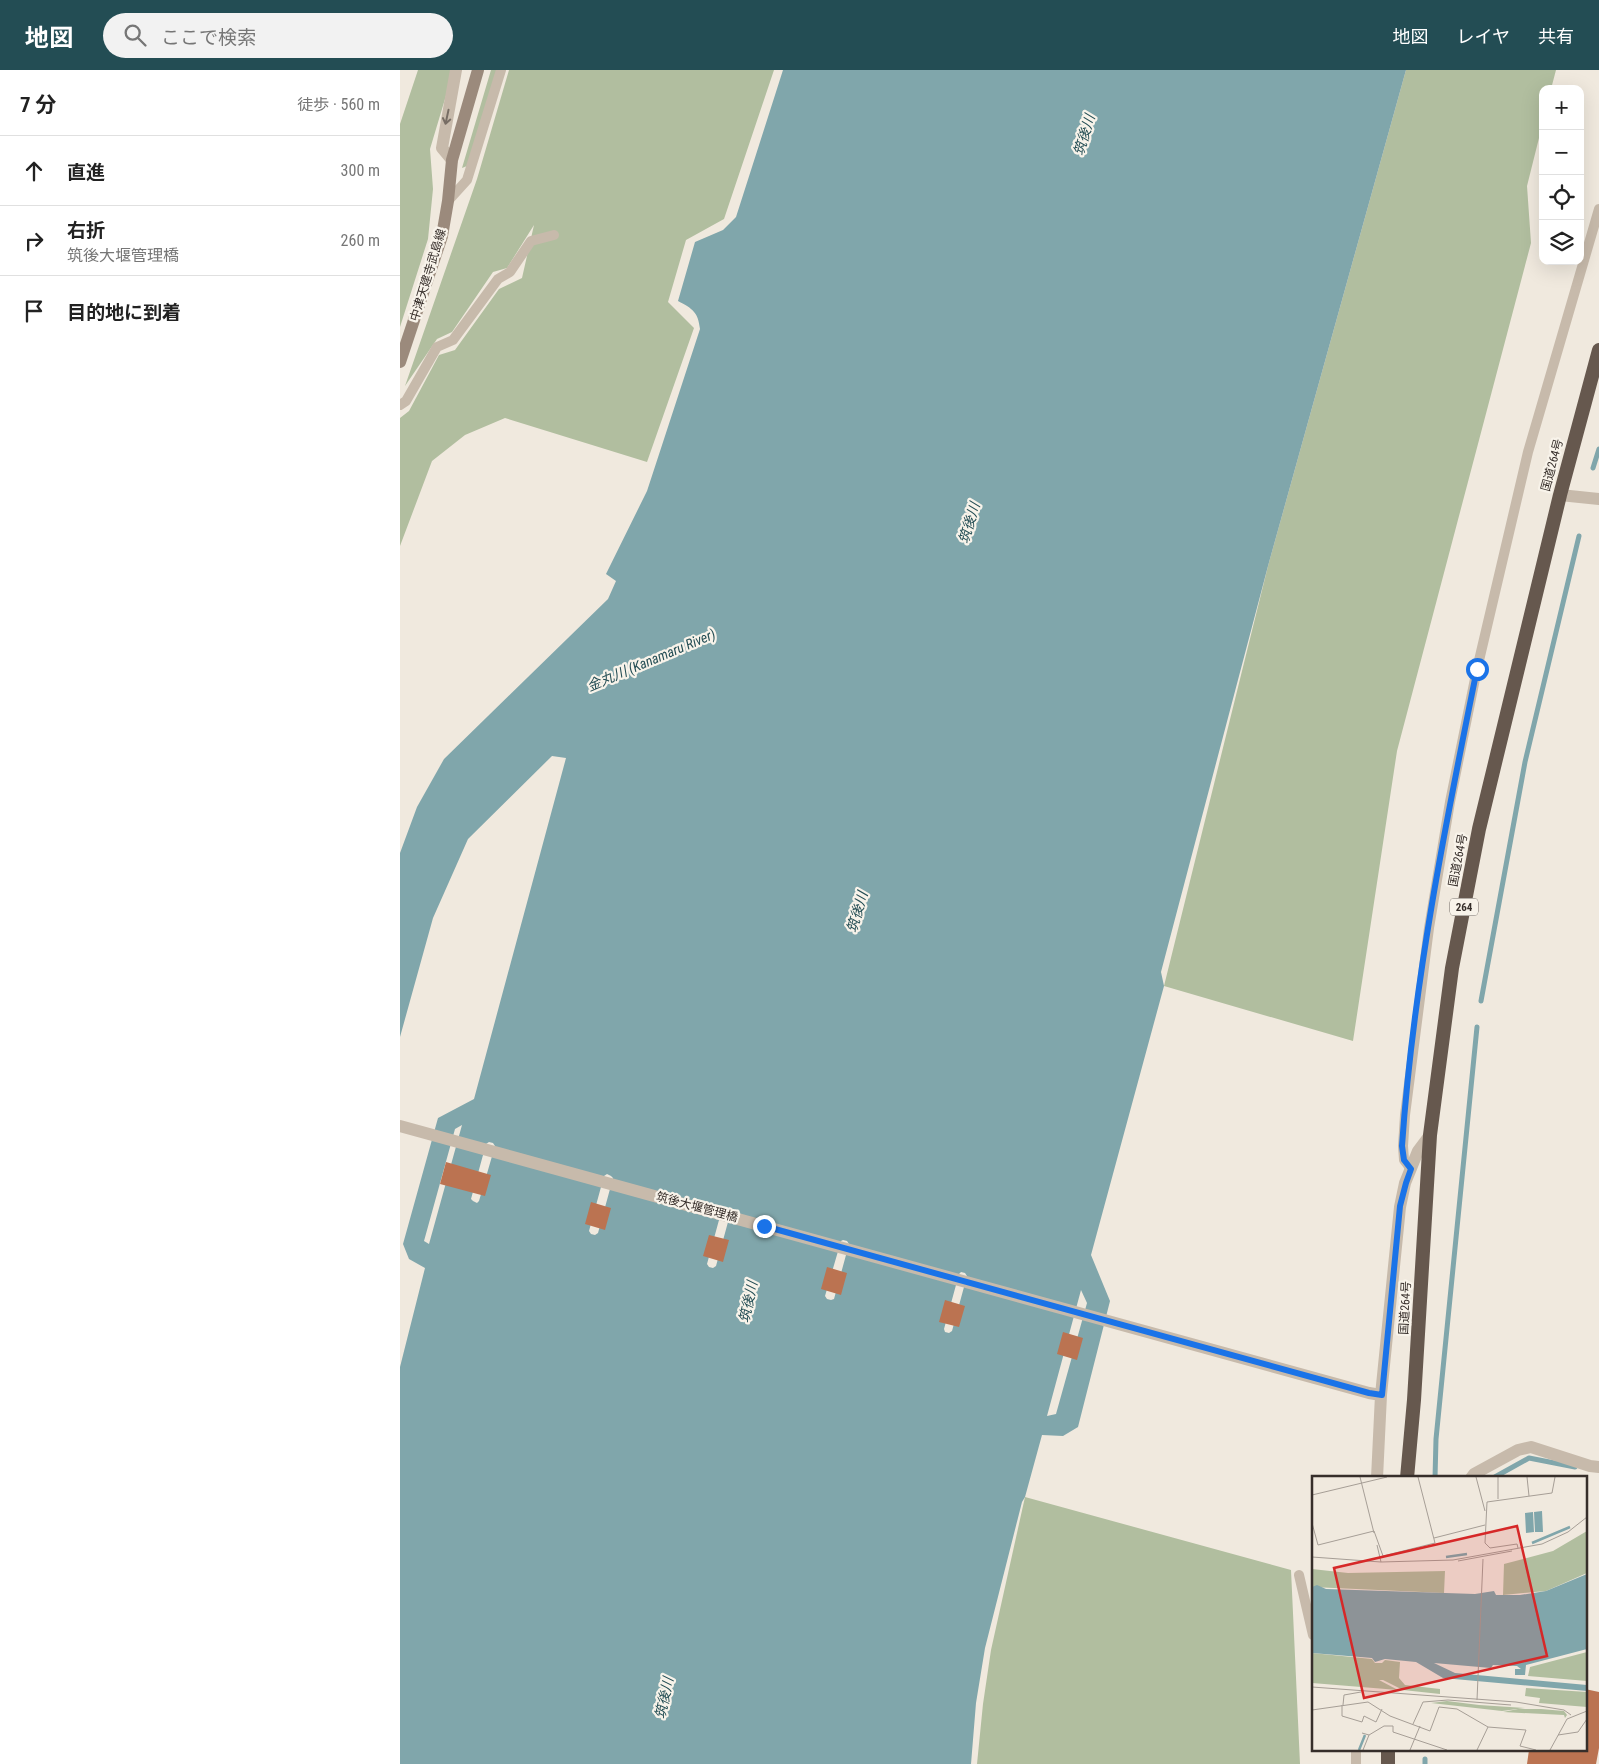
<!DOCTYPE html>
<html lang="ja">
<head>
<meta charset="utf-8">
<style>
  :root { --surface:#fff; --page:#f2f2f2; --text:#222; --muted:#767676; --line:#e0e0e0; --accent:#234d54 }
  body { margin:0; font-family:"Roboto Condensed","Noto Sans JP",sans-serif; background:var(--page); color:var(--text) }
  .controls { position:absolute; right:15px; top:15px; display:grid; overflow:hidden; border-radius:10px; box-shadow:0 5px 20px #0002 }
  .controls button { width:45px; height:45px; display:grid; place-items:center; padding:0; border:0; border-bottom:1px solid var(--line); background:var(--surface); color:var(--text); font:25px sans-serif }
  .stop { position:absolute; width:15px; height:15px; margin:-11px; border:4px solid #1a73e8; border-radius:50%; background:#fff }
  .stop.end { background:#1a73e8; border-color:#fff; box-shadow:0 1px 5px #0008 }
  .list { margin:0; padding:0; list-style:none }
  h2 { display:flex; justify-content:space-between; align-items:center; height:65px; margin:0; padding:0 20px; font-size:21px }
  h2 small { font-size:16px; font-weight:400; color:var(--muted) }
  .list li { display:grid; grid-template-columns:32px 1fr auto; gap:15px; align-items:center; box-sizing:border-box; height:70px; padding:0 20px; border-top:1px solid var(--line) }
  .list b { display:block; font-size:19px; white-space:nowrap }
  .list p { margin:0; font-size:16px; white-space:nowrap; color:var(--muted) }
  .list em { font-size:16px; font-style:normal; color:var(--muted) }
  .icon { flex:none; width:28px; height:28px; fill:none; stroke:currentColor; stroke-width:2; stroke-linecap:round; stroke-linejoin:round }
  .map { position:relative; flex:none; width:1199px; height:1694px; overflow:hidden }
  header { display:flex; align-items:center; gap:30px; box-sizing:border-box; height:70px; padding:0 25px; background:var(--accent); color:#fff }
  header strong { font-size:24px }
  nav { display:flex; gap:28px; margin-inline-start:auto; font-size:18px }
  .search { width:350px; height:45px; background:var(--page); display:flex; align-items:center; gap:12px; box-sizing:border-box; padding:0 18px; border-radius:28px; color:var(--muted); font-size:19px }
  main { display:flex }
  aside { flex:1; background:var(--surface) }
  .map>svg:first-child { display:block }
  .green { fill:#b1be9f }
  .water { fill:#80a6ab; fill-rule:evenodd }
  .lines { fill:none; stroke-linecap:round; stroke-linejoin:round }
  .stream { stroke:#80a6ab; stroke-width:5 }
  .building { fill:#bb7351 }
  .service { stroke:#c7baab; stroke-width:10 }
  .minor { stroke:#c7baab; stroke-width:12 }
  .tertiary { stroke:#c7baab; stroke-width:12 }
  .secondary { stroke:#9b8a7c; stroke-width:12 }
  .trunk { stroke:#66584e; stroke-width:14 }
  .oneway { stroke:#776d64 }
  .route { stroke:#1a73e8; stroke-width:6 }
  .labels { text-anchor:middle; stroke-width:4.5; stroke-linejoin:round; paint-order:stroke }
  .shield { fill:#f8f3ea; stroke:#706964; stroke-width:1 }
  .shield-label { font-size:11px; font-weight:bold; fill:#362e2a }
  .street-label { font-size:12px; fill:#362e2a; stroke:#f8f3ea }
  .water-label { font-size:14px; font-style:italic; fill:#234d54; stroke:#f8f3ea }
  .inset-river { fill:none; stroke:#80a6ab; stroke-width:2.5 }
  .inset-road { fill:none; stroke:#a69e96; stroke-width:1 }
  .view { fill:#d62828; fill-opacity:0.15; stroke:#d62828; stroke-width:2.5 }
  .inset-edge { fill:none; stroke:#362e2a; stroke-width:2.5 }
</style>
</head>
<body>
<header>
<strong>地図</strong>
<div class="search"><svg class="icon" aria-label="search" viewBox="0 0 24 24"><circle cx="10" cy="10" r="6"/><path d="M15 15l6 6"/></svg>ここで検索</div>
<nav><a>地図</a><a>レイヤ</a><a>共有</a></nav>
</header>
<main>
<aside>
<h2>7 分<small>徒歩 · 560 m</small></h2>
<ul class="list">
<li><svg class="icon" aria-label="ahead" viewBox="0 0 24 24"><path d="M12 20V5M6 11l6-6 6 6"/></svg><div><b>直進</b></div><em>300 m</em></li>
<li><svg class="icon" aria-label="right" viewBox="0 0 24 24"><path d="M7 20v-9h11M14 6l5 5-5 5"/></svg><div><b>右折</b><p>筑後大堰管理橋</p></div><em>260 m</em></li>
<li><svg class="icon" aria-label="arrive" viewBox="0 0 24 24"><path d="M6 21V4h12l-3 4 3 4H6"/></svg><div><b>目的地に到着</b></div></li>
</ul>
</aside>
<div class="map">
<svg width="1199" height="1694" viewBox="0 0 1199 1694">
  <rect width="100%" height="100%" fill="#f0e9de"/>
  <path class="green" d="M18,0H51V9L30,79L33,119L28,169L0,257V54Z
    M91,0H97L67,96L62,98Z
    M109,0H374L324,149L286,170L268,232L294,258L247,392L105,348L65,365L32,391L0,476V348L9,341L39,285L55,280L99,219L122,208L134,155L107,198L93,202L52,262L37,269L5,316L77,109Z
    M1006,0H1156L1151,19H1143V52L1127,116L1131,173L997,681L953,971L764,916L868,496Z
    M625,1427L891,1500L900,1694H577L583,1634L591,1580Z"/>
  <path class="water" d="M383,0H1006L868,496L761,902L764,916L691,1185L710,1231L678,1357L663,1366L642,1365L625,1427L622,1432L585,1578L576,1633L571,1694H0V1297L25,1198L9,1189L3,1174L38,1048L74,1029L166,688L152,686L68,769L33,848L0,967V783L17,737L44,689L208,529L216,511L206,504L247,421L300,259C298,242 293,239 278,231L295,172L323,160L336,147ZM62,1055L29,1174L24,1171L55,1059ZM89,1072L93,1073L95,1076L79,1131L77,1133L73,1131L71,1129L86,1074ZM207,1104L211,1106L213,1108L198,1163L195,1165L191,1164L189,1161L204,1106ZM325,1137L329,1138L331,1141L316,1196L313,1198L309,1197L307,1194L322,1139ZM443,1170L447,1171L449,1174L434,1229L431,1230L427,1229L425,1226L441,1171ZM561,1202L565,1203L567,1206L552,1261L549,1263L545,1262L544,1259L559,1204ZM681,1220L687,1233L656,1344L647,1346Z"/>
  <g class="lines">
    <path class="stream" d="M1193,398L1199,379
      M1081,931L1125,692L1179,466
      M1035,1408L1036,1369L1077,957
      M1093,1408L1129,1388L1175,1397
      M1025,1694V1689"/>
  </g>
  <path class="building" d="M46,1092L91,1105L85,1126L40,1114Z
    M191,1132L211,1138L205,1160L185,1154Z
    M309,1165L329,1170L323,1192L303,1186Z
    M427,1197L447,1203L441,1225L421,1219Z
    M545,1230L565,1236L559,1257L539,1252Z
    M663,1262L683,1268L677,1290L657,1284Z
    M1185,1619L1199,1622V1678L1196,1694H1127L1129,1680H1185Z"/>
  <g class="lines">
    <path class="service" d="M48,131L67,110L101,0
      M0,335L6,331L37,277L53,270L98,209L110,202L131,171L154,165
      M1011,1099L1004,1090L1003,1076L1005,1045L1029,858L1050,732L1077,599L1128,382L1199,139
      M899,1505L913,1565
      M956,1680V1694"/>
    <path class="minor" d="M52,90L42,78L56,0
      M1160,425L1199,429
      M1071,1408L1074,1404L1118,1380L1131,1377L1190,1396L1199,1397"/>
    <path class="tertiary" d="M0,1056L969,1323L981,1325
      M977,1408L981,1325L1000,1137L1005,1113L1018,1081L1030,1065"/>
    <path class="secondary" d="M0,292L42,166L48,131L52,90L78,0"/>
    <path class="trunk" d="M1007,1408L1014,1330L1030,1065L1052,898L1079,759L1160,425L1199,280
      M988,1680V1694"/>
  </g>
  <defs><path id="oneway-shaft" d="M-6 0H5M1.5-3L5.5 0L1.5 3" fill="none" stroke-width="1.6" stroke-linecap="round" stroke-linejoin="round" transform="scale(1.25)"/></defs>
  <use class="oneway" href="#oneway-shaft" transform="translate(47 47) rotate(102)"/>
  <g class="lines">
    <path class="route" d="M364,1156L969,1323L982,1325L1000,1136L1006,1113L1011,1099L1004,1090L1002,1076C1013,915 1045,756 1077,599"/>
  </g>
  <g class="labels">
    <rect class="shield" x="1050" y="828.5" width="28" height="17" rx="4"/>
    <g class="shield-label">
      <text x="1064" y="841">264</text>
    </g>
    <g class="street-label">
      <text transform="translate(28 205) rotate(-73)" y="4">中津天建寺武島線</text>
      <text transform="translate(1152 395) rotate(-75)" y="4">国道264号</text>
      <text transform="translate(1058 790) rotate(-79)" y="4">国道264号</text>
      <text transform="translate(297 1137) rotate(15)" y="4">筑後大堰管理橋</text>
      <text transform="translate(1005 1238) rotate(-87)" y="4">国道264号</text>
    </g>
    <g class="water-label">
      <text transform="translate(684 65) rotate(-73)" y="5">筑後川</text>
      <text transform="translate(569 453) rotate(-73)" y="5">筑後川</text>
      <text transform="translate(251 590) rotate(-23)" y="5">金丸川 (Kanamaru River)</text>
      <text transform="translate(457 842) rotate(-74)" y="5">筑後川</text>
      <text transform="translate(348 1232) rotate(-78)" y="5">筑後川</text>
      <text transform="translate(264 1628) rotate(-78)" y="5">筑後川</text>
    </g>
  </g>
  <g transform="translate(912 1406)">
    <rect width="275" height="275" fill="#f0e9de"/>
    <path d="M275,55V97L234,115L191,119L192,88L241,75ZM0,93L36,97L133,95L132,117L0,111ZM275,176V205L216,200L218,191ZM0,177L60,183L63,187H70L73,184L88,186L87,202L93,209L128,213V218L91,214L71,204H67L86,214L0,207ZM214,212L275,216V231L227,227L228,222L213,220ZM135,225L167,229L213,232L190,235L119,227ZM206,233H229L252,235L255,239L253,242L252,239L191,236Z" fill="#b1be9f"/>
    <path d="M230,35L231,56H223L222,36ZM221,36L222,56L214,57L213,37ZM275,98V173L214,189L213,199H203V193H209L205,190L181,189L179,192L122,187L143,197L275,209V215L131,202L104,186L73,183L63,186L60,182L0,177V111L5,109L14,113L163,118L182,115L184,119H208L234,115Z" fill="#80a6ab"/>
    <path class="inset-river" d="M220,67L258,51M134,81L155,78M47,274L53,259"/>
    <path class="inset-road" d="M48,1L62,57M164,1L173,35M215,1L217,20M0,19L75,1M186,23V1M0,47L6,69L62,55M62,55L71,80L123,67L106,1M122,62L173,49M65,69L69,86M206,72L205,68L178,72L173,67L175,26L240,17L243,1M0,81L69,86L141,84L230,68L256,56L275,41M146,85L200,75M0,211L204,226L252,234L259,239M165,224L171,83M30,229V240L50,246L52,240L64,246L70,233M31,229L32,219L49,216M0,234L56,226L78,240L118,255L127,231L145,233L176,251L165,274M101,248L111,226L136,224L199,229M176,251L214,254L208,270L224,274M50,257L57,259L72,250H81V256L135,274M246,259L266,256L275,243M51,274L57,259M98,274L108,250M238,274L255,243L275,235"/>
    <path class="view" d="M205,50L235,180L52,222L22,92Z"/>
    <rect width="275" height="275" class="inset-edge"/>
  </g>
</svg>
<div class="controls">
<button>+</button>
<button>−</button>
<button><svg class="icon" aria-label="locate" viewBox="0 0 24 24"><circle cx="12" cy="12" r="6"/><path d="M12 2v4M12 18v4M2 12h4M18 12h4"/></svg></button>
<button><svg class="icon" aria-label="layers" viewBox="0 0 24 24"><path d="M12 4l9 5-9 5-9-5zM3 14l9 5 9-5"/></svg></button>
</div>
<div class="stop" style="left:1077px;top:599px"></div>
<div class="stop end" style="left:364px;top:1156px"></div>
</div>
</main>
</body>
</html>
